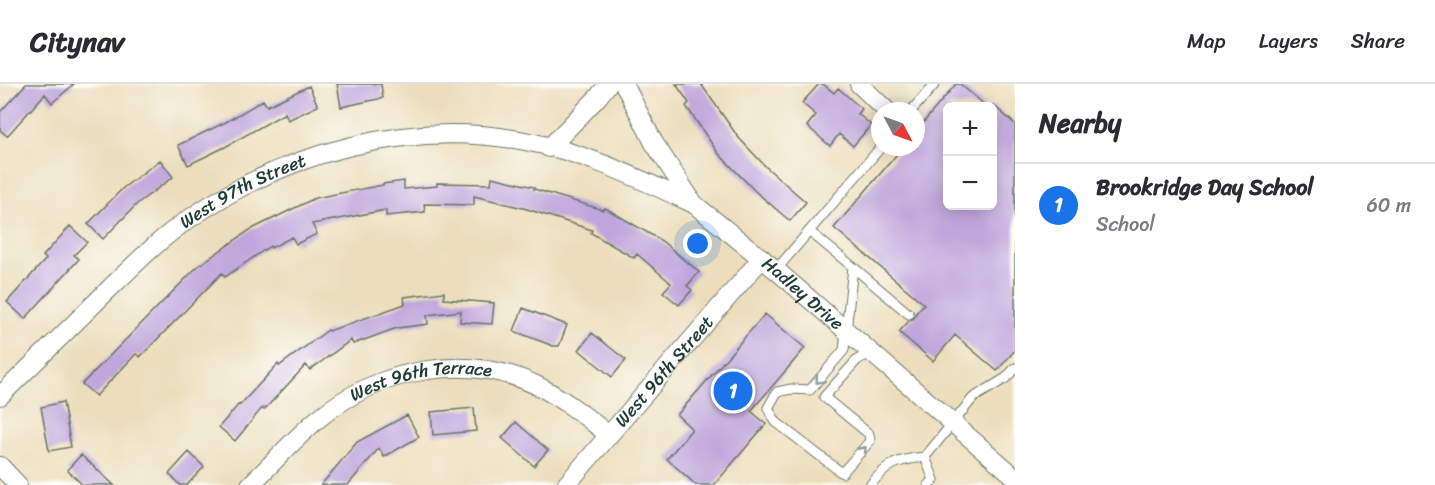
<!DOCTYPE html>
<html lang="en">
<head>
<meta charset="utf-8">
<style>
  :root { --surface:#fff; --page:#f2f2f3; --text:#2b2b33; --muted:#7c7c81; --line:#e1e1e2; --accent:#1a73e8 }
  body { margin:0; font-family:Sriracha,sans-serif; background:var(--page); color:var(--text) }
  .controls { position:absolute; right:18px; top:18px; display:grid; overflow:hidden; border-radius:9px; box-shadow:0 3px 15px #0003 }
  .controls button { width:54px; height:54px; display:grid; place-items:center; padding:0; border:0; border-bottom:2px solid var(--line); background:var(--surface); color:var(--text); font:30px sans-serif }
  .compass { position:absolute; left:871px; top:18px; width:54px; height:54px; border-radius:50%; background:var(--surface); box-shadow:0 3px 15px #0003; rotate:131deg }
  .you { position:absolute; left:698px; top:160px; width:21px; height:21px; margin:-15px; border:4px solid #fff; border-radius:50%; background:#1a73e8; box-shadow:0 0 0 9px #1a73e833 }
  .badge { display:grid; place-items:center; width:39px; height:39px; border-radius:50%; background:var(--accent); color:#fff; font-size:20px; font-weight:700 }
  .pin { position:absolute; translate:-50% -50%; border:3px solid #fff; box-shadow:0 2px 6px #0006 }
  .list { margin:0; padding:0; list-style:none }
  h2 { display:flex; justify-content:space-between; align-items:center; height:78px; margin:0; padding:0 24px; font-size:26px }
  h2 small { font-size:20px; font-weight:400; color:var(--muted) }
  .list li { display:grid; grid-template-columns:39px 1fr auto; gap:18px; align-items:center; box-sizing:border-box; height:84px; padding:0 24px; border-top:2px solid var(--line) }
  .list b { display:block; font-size:22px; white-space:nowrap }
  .list p { margin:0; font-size:20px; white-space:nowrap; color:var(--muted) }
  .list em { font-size:20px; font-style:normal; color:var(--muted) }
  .map { position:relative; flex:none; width:1015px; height:401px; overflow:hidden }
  header { display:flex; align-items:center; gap:36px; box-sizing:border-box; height:84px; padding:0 30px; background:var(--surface); border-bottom:2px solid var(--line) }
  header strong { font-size:28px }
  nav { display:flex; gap:33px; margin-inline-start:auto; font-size:21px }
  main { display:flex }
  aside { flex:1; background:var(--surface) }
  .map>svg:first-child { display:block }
  .building { fill:#bfa6dc }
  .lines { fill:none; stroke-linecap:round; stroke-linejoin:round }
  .service-casing { stroke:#677564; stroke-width:11 }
  .minor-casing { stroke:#677564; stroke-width:20 }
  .service { stroke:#fff; stroke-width:9 }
  .minor { stroke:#fff; stroke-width:18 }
  .oneway { stroke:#8f9e9a }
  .labels { text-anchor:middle; stroke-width:4.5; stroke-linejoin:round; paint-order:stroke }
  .street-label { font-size:18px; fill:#1f3d34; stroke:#fdfcf7 }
</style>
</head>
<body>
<header>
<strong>Citynav</strong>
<nav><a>Map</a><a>Layers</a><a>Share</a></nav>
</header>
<main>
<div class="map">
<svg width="1015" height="401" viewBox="0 0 1015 401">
  <rect width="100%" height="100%" fill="#fdfcf7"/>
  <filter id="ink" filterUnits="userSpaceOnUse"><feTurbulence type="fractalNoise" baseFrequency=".0167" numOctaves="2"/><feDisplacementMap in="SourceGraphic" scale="12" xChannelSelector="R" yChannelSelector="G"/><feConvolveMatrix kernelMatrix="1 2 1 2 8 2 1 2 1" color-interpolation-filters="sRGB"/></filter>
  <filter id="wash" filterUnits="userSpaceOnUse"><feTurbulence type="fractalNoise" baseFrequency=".008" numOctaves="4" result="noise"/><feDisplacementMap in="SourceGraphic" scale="24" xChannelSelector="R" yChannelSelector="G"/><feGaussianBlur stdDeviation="1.35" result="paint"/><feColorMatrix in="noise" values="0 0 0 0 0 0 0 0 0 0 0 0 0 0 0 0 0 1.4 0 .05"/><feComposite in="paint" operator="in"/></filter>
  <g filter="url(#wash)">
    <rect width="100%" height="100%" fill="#ecdebc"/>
    <g id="blocks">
      <path class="building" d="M26,0H74L52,19L45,10L7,52L0,46V28Z
        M337,0H381L383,14L341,23Z
        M676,0H701L738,53L766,83L806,118L790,137L755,107L718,69L686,22L689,19Z
        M819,0H823L834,9L838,4L862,25L858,30L871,41L853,62L839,50L830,62L807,42L816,31L802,19Z
        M956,0H960L986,22H948V122H993V21L1015,40V266L997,287L955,251L933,277L899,248L909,237L914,234L916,229L924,220L834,144L903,63H916V47Z
        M309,2L318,22L288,36L285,29L225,63L188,81L178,61L226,38L263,16L267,22Z
        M160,76L173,93L138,119L103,155L88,140L123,104Z
        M492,93L534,103V105L603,126L605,124L662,157L699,188L687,202L692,206L679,221L663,208L671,199L637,170L634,174L591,149L592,146L527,125L474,112V121L424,120L425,128L386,132V126L312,140L317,150L296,160L292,153L271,164L270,162L225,193L222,189L140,273L136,270L96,312L82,300L198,182L250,146L315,114L383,101V100L404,97V105L437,102V99L491,100Z
        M70,142L87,158L74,171L79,175L25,235L7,218L46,175L43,172Z
        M444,208V215L494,219L492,240L460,238L461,227L427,231L428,240L397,244L353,260L351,256L310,286L306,281L264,326L262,324L235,357L219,343L239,320L240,321L278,280L279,282L328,246L329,247L405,220L404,213Z
        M523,224L567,241L559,262H553L514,247Z
        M765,230L805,264L751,327L766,340L714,401H696L667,375L692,345L677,331Z
        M592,249L626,276L612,293L579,266Z
        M63,318L71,363L49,367L41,323Z
        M474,324L476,347L433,351L431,328Z
        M407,331L419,353L384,373L379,364L348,401H321L357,358Z
        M516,338L548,366L534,382L502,354Z
        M189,368L204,383L187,401H180L169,390Z
        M81,371L114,401H83L67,386Z"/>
    </g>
  </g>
  <g filter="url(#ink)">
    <use href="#blocks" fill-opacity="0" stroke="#677564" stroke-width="1.5"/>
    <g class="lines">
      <g class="service-casing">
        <path id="service" d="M911,27L935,0
          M809,147L853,183
          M776,186L881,63
          M872,268L857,276L824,313L869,350L870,357L842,389L776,338L768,324L777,308L791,305L810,306L844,266L853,183L909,230
          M925,373L934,396L929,401
          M870,401C889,379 896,376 925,373L973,314L1006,294L1015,284"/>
      </g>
      <g class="minor-casing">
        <g id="minor">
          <path id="s1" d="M624,0L654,59L694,120L776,186L1015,393"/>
          <path d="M859,0L887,27"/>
          <path d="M549,64L598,13L608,0"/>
          <path id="s2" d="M0,312C36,277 72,242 107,207C133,182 159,155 189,135C285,68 408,35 525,57C584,68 640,95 694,120"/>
          <path d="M0,382L18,401"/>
          <path id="s3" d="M250,401C273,379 295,354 319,334C379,285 467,267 538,302C564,315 586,333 609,351"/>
          <path id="s4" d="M566,401L762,174"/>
        </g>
      </g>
      <use href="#service" class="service"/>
      <use href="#minor" class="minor"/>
    </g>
    <defs><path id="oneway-chevron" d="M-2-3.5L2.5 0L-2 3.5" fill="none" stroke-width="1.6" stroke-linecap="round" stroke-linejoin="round" transform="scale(1.5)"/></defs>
    <g class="oneway">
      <use href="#oneway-chevron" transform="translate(819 296) rotate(130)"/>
      <use href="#oneway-chevron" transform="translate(863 366) rotate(-48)"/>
    </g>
  </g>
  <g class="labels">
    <g class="street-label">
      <text dy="6" stroke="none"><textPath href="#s2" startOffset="320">West 97th Street</textPath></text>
      <text dy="6" stroke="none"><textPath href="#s1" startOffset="280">Hadley Drive</textPath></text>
      <text dy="6" stroke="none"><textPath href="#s4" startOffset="150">West 96th Street</textPath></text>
      <text dy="6" stroke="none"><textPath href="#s3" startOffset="208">West 96th Terrace</textPath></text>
    </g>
  </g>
</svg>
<div class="controls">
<button>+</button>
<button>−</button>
</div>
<svg class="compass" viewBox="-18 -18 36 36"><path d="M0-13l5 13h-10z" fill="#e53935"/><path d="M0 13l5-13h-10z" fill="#7c7c81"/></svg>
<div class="you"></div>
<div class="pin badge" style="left:733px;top:307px">1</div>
</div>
<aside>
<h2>Nearby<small></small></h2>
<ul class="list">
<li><span class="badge">1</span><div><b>Brookridge Day School</b><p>School</p></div><em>60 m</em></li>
</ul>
</aside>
</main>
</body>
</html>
